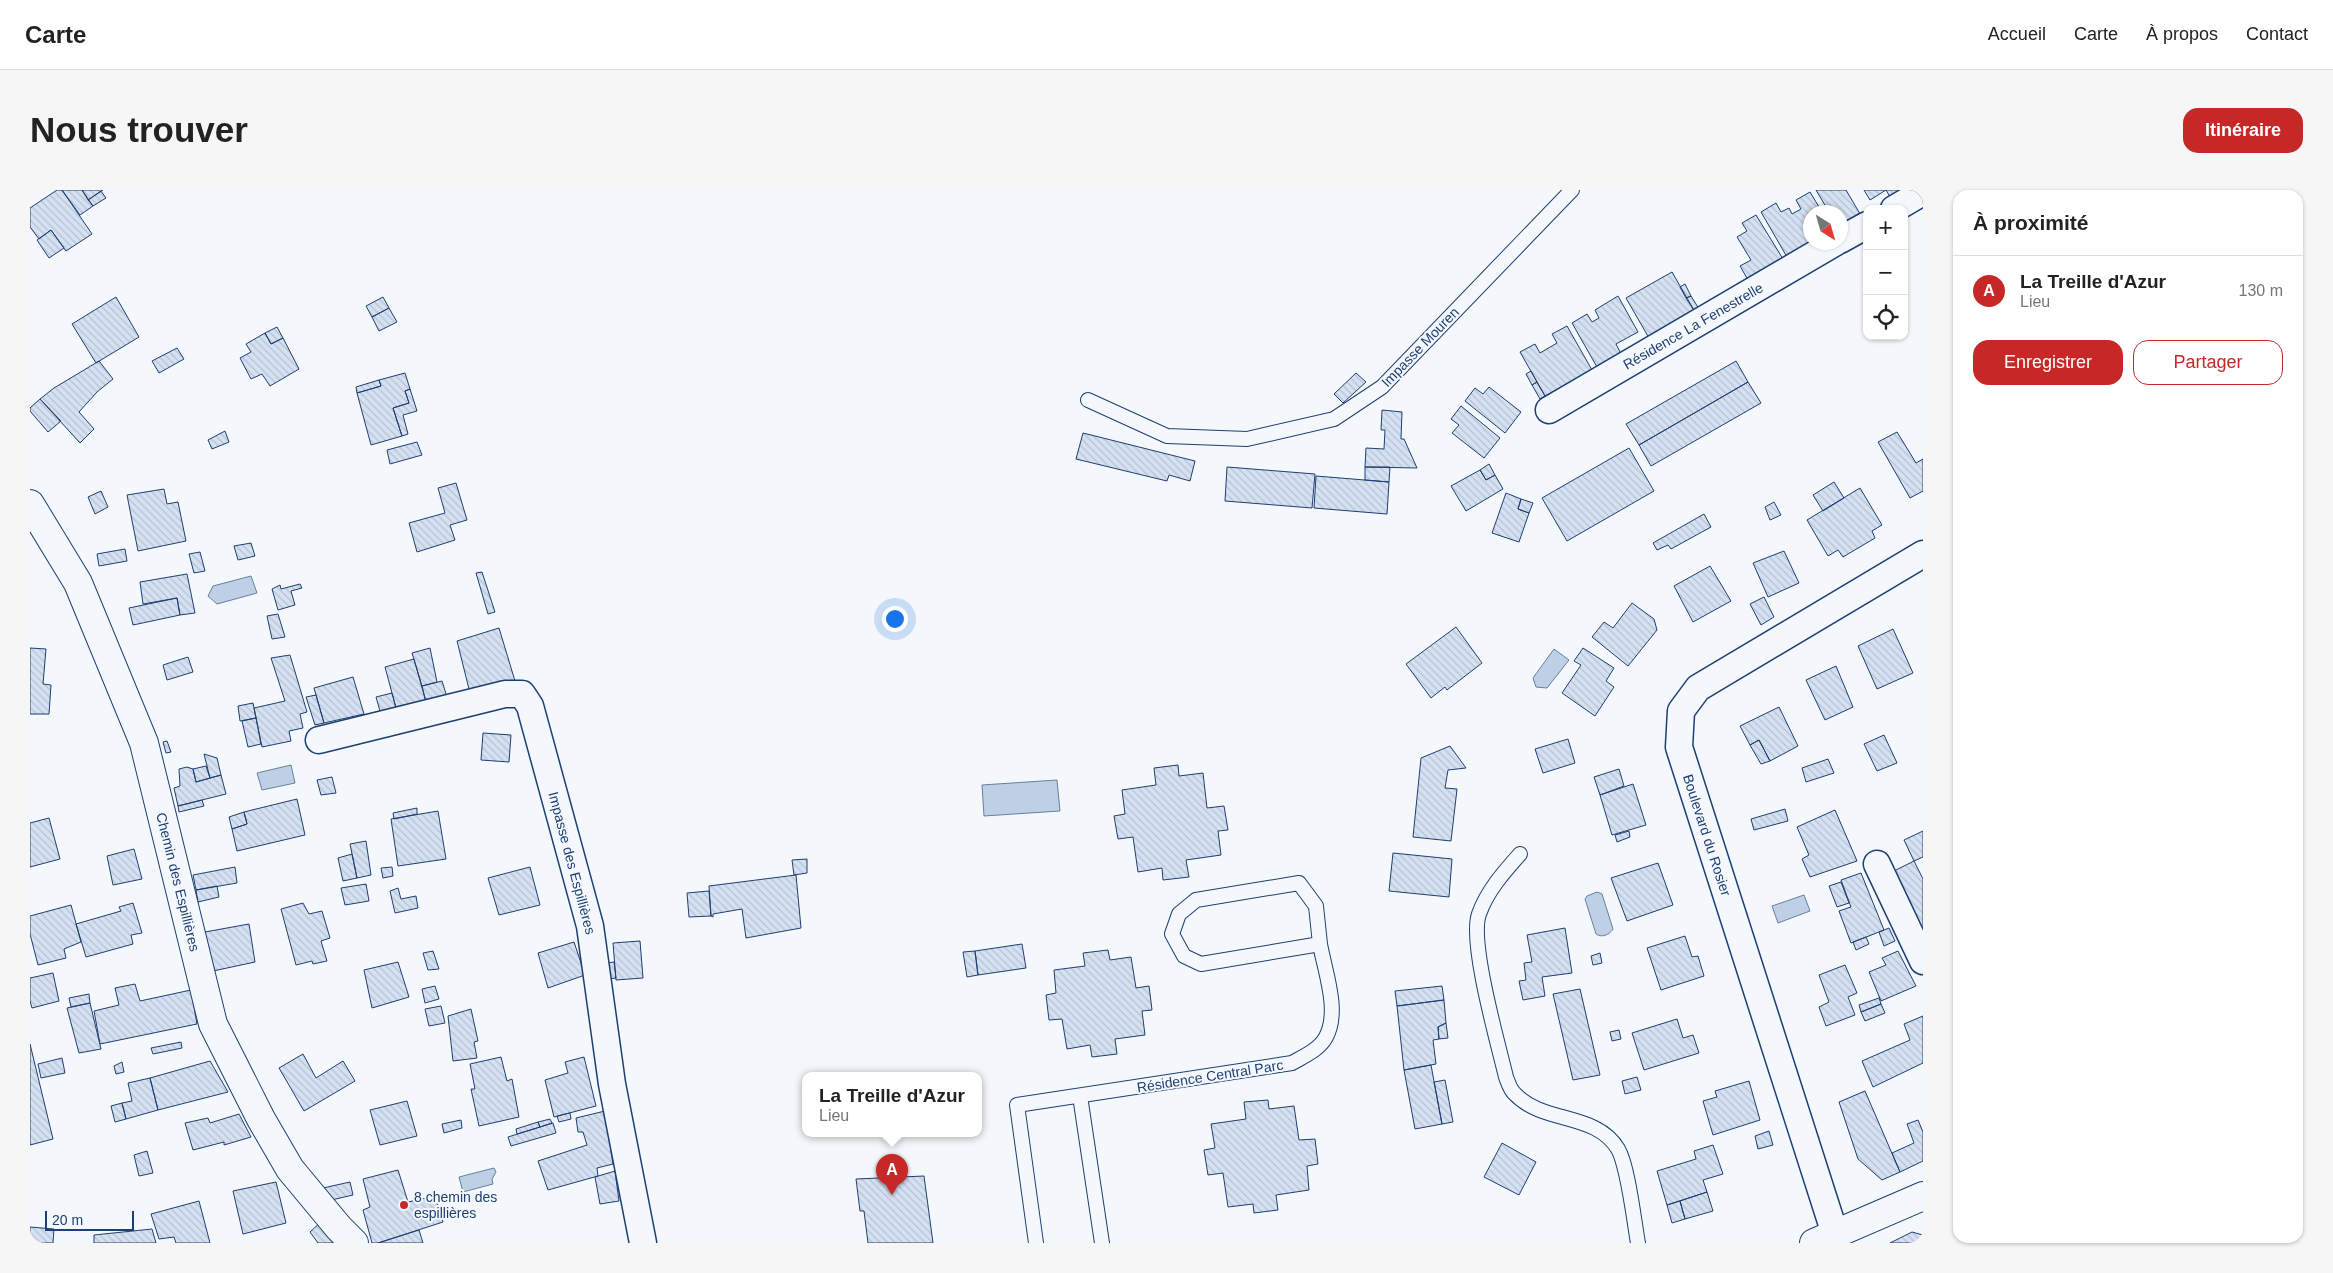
<!DOCTYPE html>
<html lang="fr">
<head>
<meta charset="utf-8">
<style>
  :root { --surface:#fff; --page:#f6f6f6; --text:#222; --muted:#767676; --line:#e0e0e0; --accent:#c62828 }
  body { margin:0; font-family:Helvetica,sans-serif; background:var(--page); color:var(--text) }
  .controls { position:absolute; right:15px; top:15px; display:grid; overflow:hidden; border-radius:10px; box-shadow:0 1px 4px #0004 }
  .controls button { width:45px; height:45px; display:grid; place-items:center; padding:0; border:0; border-bottom:1px solid var(--line); background:var(--surface); color:var(--text); font:25px sans-serif }
  .compass { position:absolute; left:1773px; top:15px; width:45px; height:45px; border-radius:50%; background:var(--surface); box-shadow:0 1px 4px #0004; rotate:143deg }
  .scale { position:absolute; left:15px; bottom:12px; width:89px; box-sizing:border-box; padding-left:5px; border:2px solid #1d3f73; border-top:0; font-size:14px; line-height:18px; white-space:nowrap; color:#1d3f73; -webkit-text-stroke:4px #f4f7fb; paint-order:stroke }
  .you { position:absolute; left:864px; top:428px; width:18px; height:18px; margin:-12px; border:4px solid #fff; border-radius:50%; background:#1a73e8; box-shadow:0 0 0 8px #1a73e833 }
  .badge { display:grid; place-items:center; width:32px; height:32px; border-radius:50%; background:var(--accent); color:#fff; font-size:16px; font-weight:700 }
  .pin { position:absolute; translate:-50% -41px; filter:drop-shadow(0 1px 2px #0008) }
  .pin::after { content:''; position:absolute; top:26px; width:18px; height:15px; background:inherit; clip-path:polygon(0 0,100% 0,50% 100%) }
  .popup { position:absolute; left:772px; top:882px; width:180px; height:65px; box-sizing:border-box; display:grid; place-content:center; border-radius:10px; background:var(--surface); filter:drop-shadow(0 1px 4px #0005); font-size:16px; white-space:nowrap; color:var(--muted) }
  .popup b { font-size:19px; color:var(--text) }
  .popup::after { content:''; position:absolute; left:50%; top:100%; margin-left:-10px; border:10px solid transparent; border-top-color:var(--surface) }
  .list { margin:0; padding:0; list-style:none }
  h2 { display:flex; justify-content:space-between; align-items:center; height:65px; margin:0; padding:0 20px; font-size:21px }
  h2 small { font-size:16px; font-weight:400; color:var(--muted) }
  .list li { display:grid; grid-template-columns:32px 1fr auto; gap:15px; align-items:center; box-sizing:border-box; height:70px; padding:0 20px; border-top:1px solid var(--line) }
  .list b { display:block; font-size:19px; white-space:nowrap }
  .list p { margin:0; font-size:16px; white-space:nowrap; color:var(--muted) }
  .list em { font-size:16px; font-style:normal; color:var(--muted) }
  .actions { display:flex; gap:10px; padding:15px 20px }
  .actions a { flex:1; padding:11px 0; border:1px solid var(--accent); border-radius:15px; text-align:center; font-size:18px; color:var(--accent) }
  .actions .main { background:var(--accent); color:#fff }
  .icon { flex:none; width:28px; height:28px; fill:none; stroke:currentColor; stroke-width:2; stroke-linecap:round; stroke-linejoin:round }
  .map { position:relative; flex:none; width:1893px; height:1053px; overflow:hidden; border-radius:15px }
  header { display:flex; align-items:center; gap:30px; box-sizing:border-box; height:70px; padding:0 25px; background:var(--surface); border-bottom:1px solid var(--line) }
  header strong { font-size:24px }
  nav { display:flex; gap:28px; margin-inline-start:auto; font-size:18px }
  .intro { display:flex; align-items:center; justify-content:space-between; box-sizing:border-box; height:120px; padding:0 30px }
  h1 { margin:0; font-size:35px }
  .button { padding:12px 22px; border-radius:15px; background:var(--accent); color:#fff; font-size:18px; font-weight:700 }
  main { display:flex; gap:30px; padding:0 30px }
  aside { flex:1; background:var(--surface); border-radius:15px; box-shadow:0 1px 4px #0004 }
  .map>svg:first-child { display:block }
  .water { fill:#bed0e5; stroke:#687fa3 }
  .building { fill:url(#building-back-hatch); stroke:#1d3f73 }
  .lines { fill:none; stroke-linecap:round; stroke-linejoin:round }
  .service-casing { stroke:#1d3f73; stroke-width:16 }
  .minor-casing { stroke:#1d3f73; stroke-width:29 }
  .tertiary-casing { stroke:#1d3f73; stroke-width:30 }
  .secondary-casing { stroke:#1d3f73; stroke-width:30 }
  .service { stroke:#f4f7fb; stroke-width:14 }
  .minor { stroke:#f4f7fb; stroke-width:26 }
  .tertiary { stroke:#f4f7fb; stroke-width:28 }
  .secondary { stroke:#f4f7fb; stroke-width:28 }
  .poi-dot { fill:#c62828; stroke:#f4f7fb; stroke-width:2 }
  .labels { text-anchor:middle; stroke-width:4; stroke-linejoin:round; paint-order:stroke }
  .street-label { font-size:14px; fill:#1d3f73; stroke:#f4f7fb }
  .poi-label { font-size:14px; fill:#1d3f73; stroke:#f4f7fb; text-anchor:start }
</style>
</head>
<body>
<header>
<strong>Carte</strong>
<nav><a>Accueil</a><a>Carte</a><a>À propos</a><a>Contact</a></nav>
</header>
<div class="intro"><h1>Nous trouver</h1><a class="button">Itinéraire</a></div>
<main>
<div class="map">
<svg width="1893" height="1053" viewBox="0 0 1893 1053">
  <defs>
    <pattern id="building-back-hatch" width="6" height="6" patternUnits="userSpaceOnUse" patternTransform="scale(1.25)"><rect width="6" height="6" fill="#d5e0f0"/><path d="M-1 5l2 2M0 0l6 6M5-1l2 2" fill="none" stroke="#b6c1d1"/></pattern>
  </defs>
  <rect width="100%" height="100%" fill="#f4f7fb"/>
  <path class="water" d="M221,386L227,403L187,414L178,406L183,396Z
    M1524,459L1539,470L1517,498L1506,497L1503,488Z
    M261,575L265,593L232,600L227,583Z
    M1027,590L1030,621L954,626L952,595Z
    M1567,702L1572,704L1583,739C1579,745 1572,748 1566,744L1555,709L1557,706Z
    M1774,705L1780,721L1748,733L1742,716Z
    M464,978L466,982L462,989L463,994L433,1002L429,987Z"/>
  <path class="building" d="M27,0H32L62,44L36,61L21,40L9,49L0,37V18Z
    M32,0H52L63,16L50,25Z
    M52,0H73L58,10Z
    M1786,0H1816L1833,29L1811,42L1810,22H1799Z
    M1834,0H1872L1863,12L1856,0L1840,10Z
    M71,1L76,8L63,16L58,10Z
    M1780,2L1792,22H1780V52L1757,67L1731,22L1746,13L1751,22L1759,18L1762,24L1771,19L1766,10Z
    M1726,25L1753,69L1718,90L1710,76L1721,70L1707,47L1717,41L1712,33Z
    M21,40L34,58L19,68L7,50Z
    M1642,82L1665,122L1619,148L1596,108Z
    M1655,94L1661,106L1656,108L1650,97Z
    M1588,106L1608,142L1586,154L1591,164L1567,177L1542,133L1557,124L1562,132L1569,128L1565,120Z
    M1661,106L1669,119L1665,122L1656,108Z
    M86,107L109,147L66,173L42,134Z
    M353,107L359,118L342,127L336,116Z
    M359,118L367,132L349,141L342,127Z
    M1537,136L1562,180L1515,206L1490,162L1505,154L1510,163L1527,153L1522,144Z
    M247,137L253,148L241,154L235,143Z
    M235,143L241,154L253,148L269,179L240,196L232,184L221,189L210,168L221,162L216,154Z
    M147,158L154,169L129,183L122,171Z
    M69,171L83,189L67,202L49,222L64,239L50,253L10,209L24,198Z
    M1706,171L1718,192L1609,255L1596,234Z
    M1501,181L1507,192L1502,195L1496,184Z
    M375,183L380,199L375,201L379,213L363,218L372,246L341,255L327,203L351,196L349,190Z
    M1326,183L1336,192L1313,213L1304,204Z
    M349,190L351,196L327,203L326,197Z
    M1507,192L1515,206L1510,209L1502,195Z
    M1718,192L1731,213L1621,276L1609,255Z
    M1459,197L1491,222L1475,243L1435,211L1445,198L1453,204Z
    M380,199L387,221L373,225L378,244L372,246L363,218L379,213L375,201Z
    M10,209L31,231L18,242L0,221V218Z
    M1431,216L1470,248L1454,268L1422,243L1429,235L1421,229Z
    M1352,220L1372,222L1371,249H1374L1387,278L1335,277L1336,258L1354,259L1355,240H1351Z
    M195,241L199,252L182,259L178,250Z
    M1867,242L1886,273L1893,269V301L1880,308L1848,252Z
    M1053,243L1165,271L1160,291L1139,285L1137,291L1046,269Z
    M387,252L392,265L360,274L357,260Z
    M1599,258L1624,301L1537,351L1512,308Z
    M1459,274L1465,285L1456,290L1450,280Z
    M1197,277L1285,284L1282,318L1195,311Z
    M1335,277H1360L1359,292L1335,290Z
    M1450,280L1456,290L1465,285L1473,299L1436,321L1421,296Z
    M1286,286L1359,292L1357,324L1284,318Z
    M1804,292L1814,308L1793,321L1783,305Z
    M426,293L437,330L420,335L425,350L387,362L379,333L415,323L408,298Z
    M1830,298L1852,335L1842,341L1845,348L1813,367L1808,360L1798,366L1777,330Z
    M134,299L137,314L148,312L156,351L108,361L97,305Z
    M71,301L78,317L65,324L58,307Z
    M1476,303L1491,309L1488,319L1499,323L1489,352L1462,343Z
    M1491,309L1503,313L1499,323L1488,319Z
    M1744,312L1751,325L1740,330L1735,317Z
    M1674,324L1681,337L1641,359L1638,355L1627,360L1623,353Z
    M221,353L225,366L208,370L204,356Z
    M95,359L97,371L69,376L67,364Z
    M1754,361L1769,393L1738,407L1723,373Z
    M170,362L175,381L164,383L159,364Z
    M1680,376L1701,411L1663,432L1644,396Z
    M452,382L465,422L458,424L446,383Z
    M157,384L165,423L150,425L147,408L113,414L110,392Z
    M270,394L272,398L261,401L265,415L248,420L242,399L250,395L251,399Z
    M1734,407L1744,427L1731,435L1720,414Z
    M147,408L150,425L103,435L99,418Z
    M1602,413L1624,429L1627,440L1598,476L1562,447L1574,432L1583,438Z
    M248,424L255,447L242,449L237,426Z
    M1426,437L1452,473L1417,500L1415,497L1401,508L1376,474Z
    M469,438L485,491L440,503L427,451Z
    M1863,439L1883,483L1847,499L1828,456Z
    M0,458L16,459L13,494L21,495L19,524H0Z
    M400,458L407,492L392,496L382,463Z
    M1553,458L1584,478L1576,491L1584,497L1565,526L1532,503L1551,475L1544,471Z
    M260,465L277,522L270,524L273,538L259,541L261,551L232,557L224,518L255,511L241,468Z
    M158,467L163,482L137,490L133,475Z
    M384,469L396,512L366,518L355,477Z
    M1806,476L1823,517L1795,530L1776,490Z
    M323,487L334,524L294,533L284,498Z
    M412,491L417,507L396,512L392,496Z
    M362,503L366,518L350,521L346,507Z
    M286,505L294,533L285,535L276,507Z
    M223,513L226,528L210,531L208,516Z
    M1749,517L1768,556L1740,571L1729,550L1720,555L1710,536Z
    M226,528L231,554L218,557L212,531Z
    M453,543L481,545L479,572L451,570Z
    M1854,545L1867,573L1847,581L1834,554Z
    M1538,549L1545,573L1513,583L1505,559Z
    M1729,550L1740,571L1731,574L1720,555Z
    M137,551L141,562L136,563L133,552Z
    M1420,556L1436,578L1418,580L1415,598L1427,599L1421,651L1383,647L1391,568Z
    M174,564L187,568L191,585L180,588Z
    M1798,569L1804,583L1776,592L1772,578Z
    M1148,575L1149,586L1173,583L1177,618L1194,616L1198,640L1188,641L1191,665L1156,670L1159,687L1133,690L1132,678L1108,682L1103,647L1088,649L1084,626L1095,624L1092,600L1126,595L1124,578Z
    M176,576L180,588L166,592L163,579Z
    M157,577L163,579L166,592L191,585L196,604L148,616L144,598L150,596L149,579Z
    M1589,579L1594,596L1570,605L1564,587Z
    M302,587L306,603L291,605L287,590Z
    M1603,594L1616,635L1582,645L1570,605Z
    M267,609L275,645L207,661L202,639L217,634L214,622Z
    M172,610L174,616L149,622L148,616Z
    M387,618V624L364,629L363,623Z
    M1755,619L1758,631L1724,640L1721,629Z
    M1805,620L1827,671L1780,687L1772,669L1779,665L1767,637Z
    M408,621L416,669L368,676L361,629Z
    M214,622L217,634L202,639L199,627Z
    M19,628L30,669L0,677V633Z
    M1599,641L1600,647L1587,652L1585,645Z
    M1893,641V667L1884,671L1874,650Z
    M336,651L341,685L327,688L320,654Z
    M104,659L112,689L83,695L77,666Z
    M1363,663L1422,669L1419,707L1359,701Z
    M322,664L327,688L313,691L308,668Z
    M777,669V683L764,685L762,670Z
    M1884,671L1893,689V746L1862,682Z
    M1628,673L1643,715L1597,731L1581,688Z
    M205,677L207,693L166,700L163,685Z
    M362,677L363,686L353,688L351,678Z
    M500,677L510,715L469,725L458,688Z
    M1831,683L1854,740L1821,753L1809,721L1821,717L1811,690Z
    M766,685L771,738L716,748L712,719L683,724V727L681,726L679,696Z
    M1811,692L1819,713L1807,717L1799,696Z
    M336,694L339,711L315,715L311,698Z
    M187,696L189,707L168,712L166,700Z
    M368,698L371,709L386,706L388,718L365,723L360,701Z
    M679,701L681,726L659,727L657,703Z
    M103,713L112,743L101,745L103,754L56,767L46,734L91,721L89,717Z
    M273,713L279,724L292,721L300,748L291,751L297,771L283,774L282,771L266,775L251,719Z
    M41,715L51,752L34,759L36,768L8,775L0,744V726Z
    M219,734L225,772L183,781L175,742Z
    M1535,738L1542,783L1512,787L1515,806L1493,810L1489,791L1496,790L1494,773L1502,772L1497,745Z
    M1859,738L1865,751L1854,756L1849,742Z
    M1655,746L1662,767L1668,766L1674,786L1631,800L1617,758Z
    M1836,747L1839,754L1826,760L1823,752Z
    M610,751L613,788L586,790L583,753Z
    M544,752L555,785L518,798L508,763Z
    M992,754L996,778L948,785L945,761Z
    M1078,760L1080,770L1101,767L1106,798L1119,796L1122,820L1112,821L1115,845L1085,849L1087,864L1062,867L1060,855L1037,859L1032,829L1019,830L1016,805L1026,803L1024,780L1055,776L1053,763Z
    M403,761L409,779L398,780L393,763Z
    M945,761L948,785L937,787L933,762Z
    M1868,761L1886,796L1851,811L1839,782L1856,775L1852,768Z
    M1570,763L1572,773L1563,775L1561,766Z
    M368,772L379,807L342,818L334,780Z
    M584,772L586,788L578,789L577,773Z
    M1815,775L1827,803L1818,807L1825,825L1796,836L1789,817L1799,812L1789,785Z
    M23,783L29,811L2,818L0,811V788Z
    M105,794L110,811L161,800L167,834L70,854L64,821L89,815L85,798Z
    M405,796L409,809L395,813L392,799Z
    M1412,796L1414,810L1367,816L1365,801Z
    M1550,799L1570,885L1543,890L1523,804Z
    M59,804L60,813L41,817L39,808Z
    M1849,808L1851,814L1831,822L1829,815Z
    M1414,810L1416,833L1408,837L1409,849L1403,850L1406,874L1374,880L1367,816Z
    M60,813L71,859L49,863L37,818Z
    M1851,814L1855,823L1835,831L1831,822Z
    M411,816L415,833L399,836L395,819Z
    M441,819L448,851L444,852L447,868L423,871L418,826Z
    M1893,826V873L1843,897L1832,871L1880,850L1874,834Z
    M1647,829L1653,848L1663,845L1669,863L1614,880L1602,843Z
    M1416,833L1418,848L1409,849L1408,837Z
    M1589,840L1591,849L1582,851L1580,842Z
    M151,852L152,858L123,864L121,858Z
    M0,854L23,949L0,955Z
    M273,864L286,888L313,871L325,891L274,921L249,878Z
    M471,867L477,891L482,889L489,927L449,936L441,899H445L440,874Z
    M554,867L566,916L524,927L515,890L538,883L535,872Z
    M32,868L35,883L11,888L8,874Z
    M180,871L198,902L128,920L120,888Z
    M92,872L94,882L86,884L84,876Z
    M1401,875L1412,934L1385,939L1374,880Z
    M1607,887L1611,900L1595,904L1592,891Z
    M120,888L128,920L96,929L92,913L102,911L98,893Z
    M1415,890L1423,932L1412,934L1404,892Z
    M1719,891L1730,930L1683,945L1673,911L1687,907L1685,901Z
    M1835,901L1870,982L1852,990L1828,969L1809,912Z
    M1238,910L1239,919L1264,916L1269,950L1285,949L1288,974L1277,976L1279,1000L1246,1005L1248,1020L1224,1023L1223,1014L1198,1017L1193,983L1178,985L1174,960L1185,958L1181,934L1216,929L1214,912Z
    M377,911L387,946L350,955L340,920Z
    M92,913L96,929L85,932L81,916Z
    M575,921L583,974L567,978L568,986L518,1000L508,971L557,955L553,942H548L546,928Z
    M540,923L541,929L529,932L527,926Z
    M209,924L221,947L194,955V952L163,960L155,933L178,928L180,933Z
    M520,929L522,933L510,937L508,932Z
    M431,930L432,938L414,943L412,934Z
    M1888,930L1893,942V971L1870,982L1862,963L1884,953L1877,934Z
    M508,932L510,937L487,944L486,939Z
    M523,933L526,943L481,956L478,947Z
    M1739,941L1743,955L1728,959L1725,946Z
    M1472,953L1506,972L1489,1005L1454,987Z
    M1683,955L1693,984L1673,990L1677,1002L1637,1015L1627,981L1666,969L1664,961Z
    M117,961L123,983L109,986L104,965Z
    M368,980L378,1012L405,1006L413,1032L348,1053H342L333,1020L340,1017L333,989Z
    M585,981L589,1011L570,1014L565,987Z
    M894,986L903,1053H838L834,1021H830L826,989Z
    M246,992L256,1033L213,1044L203,1001Z
    M320,992L323,1005L297,1011L293,998Z
    M1677,1002L1683,1021L1655,1029L1650,1011Z
    M169,1011L180,1053H146L144,1047L129,1049L121,1024Z
    M1650,1011L1655,1029L1642,1033L1637,1015Z
    M292,1031L311,1053H288L280,1042Z
    M0,1037L24,1039L23,1053H0Z
    M122,1039L126,1053H64V1045Z
    M389,1040L393,1053H348L367,1047Z
    M1882,1042L1893,1045V1053H1860Z"/>
  <g class="lines">
    <g class="service-casing">
      <path id="service" d="M1058,210L1137,246L1217,249L1304,229L1352,197L1542,0
        M1490,664C1474,682 1457,701 1449,724C1439,752 1468,853 1476,887C1478,892 1480,900 1485,904C1513,934 1566,922 1588,959C1598,976 1604,1031 1608,1053
        M1050,906L1072,1053
        M1006,1053L987,915L1262,873C1274,866 1289,860 1296,847C1310,821 1295,782 1290,754L1171,774L1154,766L1142,744L1149,724L1166,710L1269,693L1286,716L1290,754"/>
    </g>
    <g class="minor-casing">
      <path id="minor" d="M1864,19L1893,2
        M1810,50L1837,35
        M1519,220L1806,52
        M289,550L475,504H492L500,516L560,736L582,894L613,1053
        M1847,674L1893,771
        M1805,1044L1649,557L1651,521L1668,498L1893,364"/>
    </g>
    <g class="tertiary-casing">
      <path id="tertiary" d="M0,314L48,393L114,553L183,834L231,929L260,979L309,1038L324,1053"/>
    </g>
    <g class="secondary-casing">
      <path id="secondary" d="M1784,1053L1893,1006"/>
    </g>
    <use href="#service" class="service"/>
    <use href="#minor" class="minor"/>
    <use href="#tertiary" class="tertiary"/>
    <use href="#secondary" class="secondary"/>
  </g>
  <circle class="poi-dot" cx="374" cy="1015" r="5"/>
  <g class="labels">
    <g class="street-label">
      <text transform="translate(1663 136) rotate(-30)" y="5">Résidence La Fenestrelle</text>
      <text transform="translate(1390 157) rotate(-46)" y="5">Impasse Mouren</text>
      <text transform="translate(1677 645) rotate(72)" y="5">Boulevard du Rosier</text>
      <text transform="translate(542 673) rotate(75)" y="5">Impasse des Espillières</text>
      <text transform="translate(148 692) rotate(76)" y="5">Chemin des Espillières</text>
      <text transform="translate(1180 886) rotate(-9)" y="5">Résidence Central Parc</text>
    </g>
    <g class="poi-label">
      <text x="384" y="1012">8 chemin des<tspan x="384" dy="16">espillières</tspan></text>
    </g>
  </g>
</svg>
<div class="controls">
<button>+</button>
<button>−</button>
<button><svg class="icon" aria-label="locate" viewBox="0 0 24 24"><circle cx="12" cy="12" r="6"/><path d="M12 2v4M12 18v4M2 12h4M18 12h4"/></svg></button>
</div>
<svg class="compass" viewBox="-18 -18 36 36"><path d="M0-13l5 13h-10z" fill="#e53935"/><path d="M0 13l5-13h-10z" fill="#767676"/></svg>
<div class="scale">20 m</div>
<div class="you"></div>
<div class="pin badge" style="left:862px;top:1005px">A</div>
<div class="popup"><b>La Treille d'Azur</b>Lieu</div>
</div>
<aside>
<h2>À proximité<small></small></h2>
<ul class="list">
<li><span class="badge">A</span><div><b>La Treille d'Azur</b><p>Lieu</p></div><em>130 m</em></li>
</ul>
<div class="actions"><a class="main">Enregistrer</a><a>Partager</a></div>
</aside>
</main>
</body>
</html>
